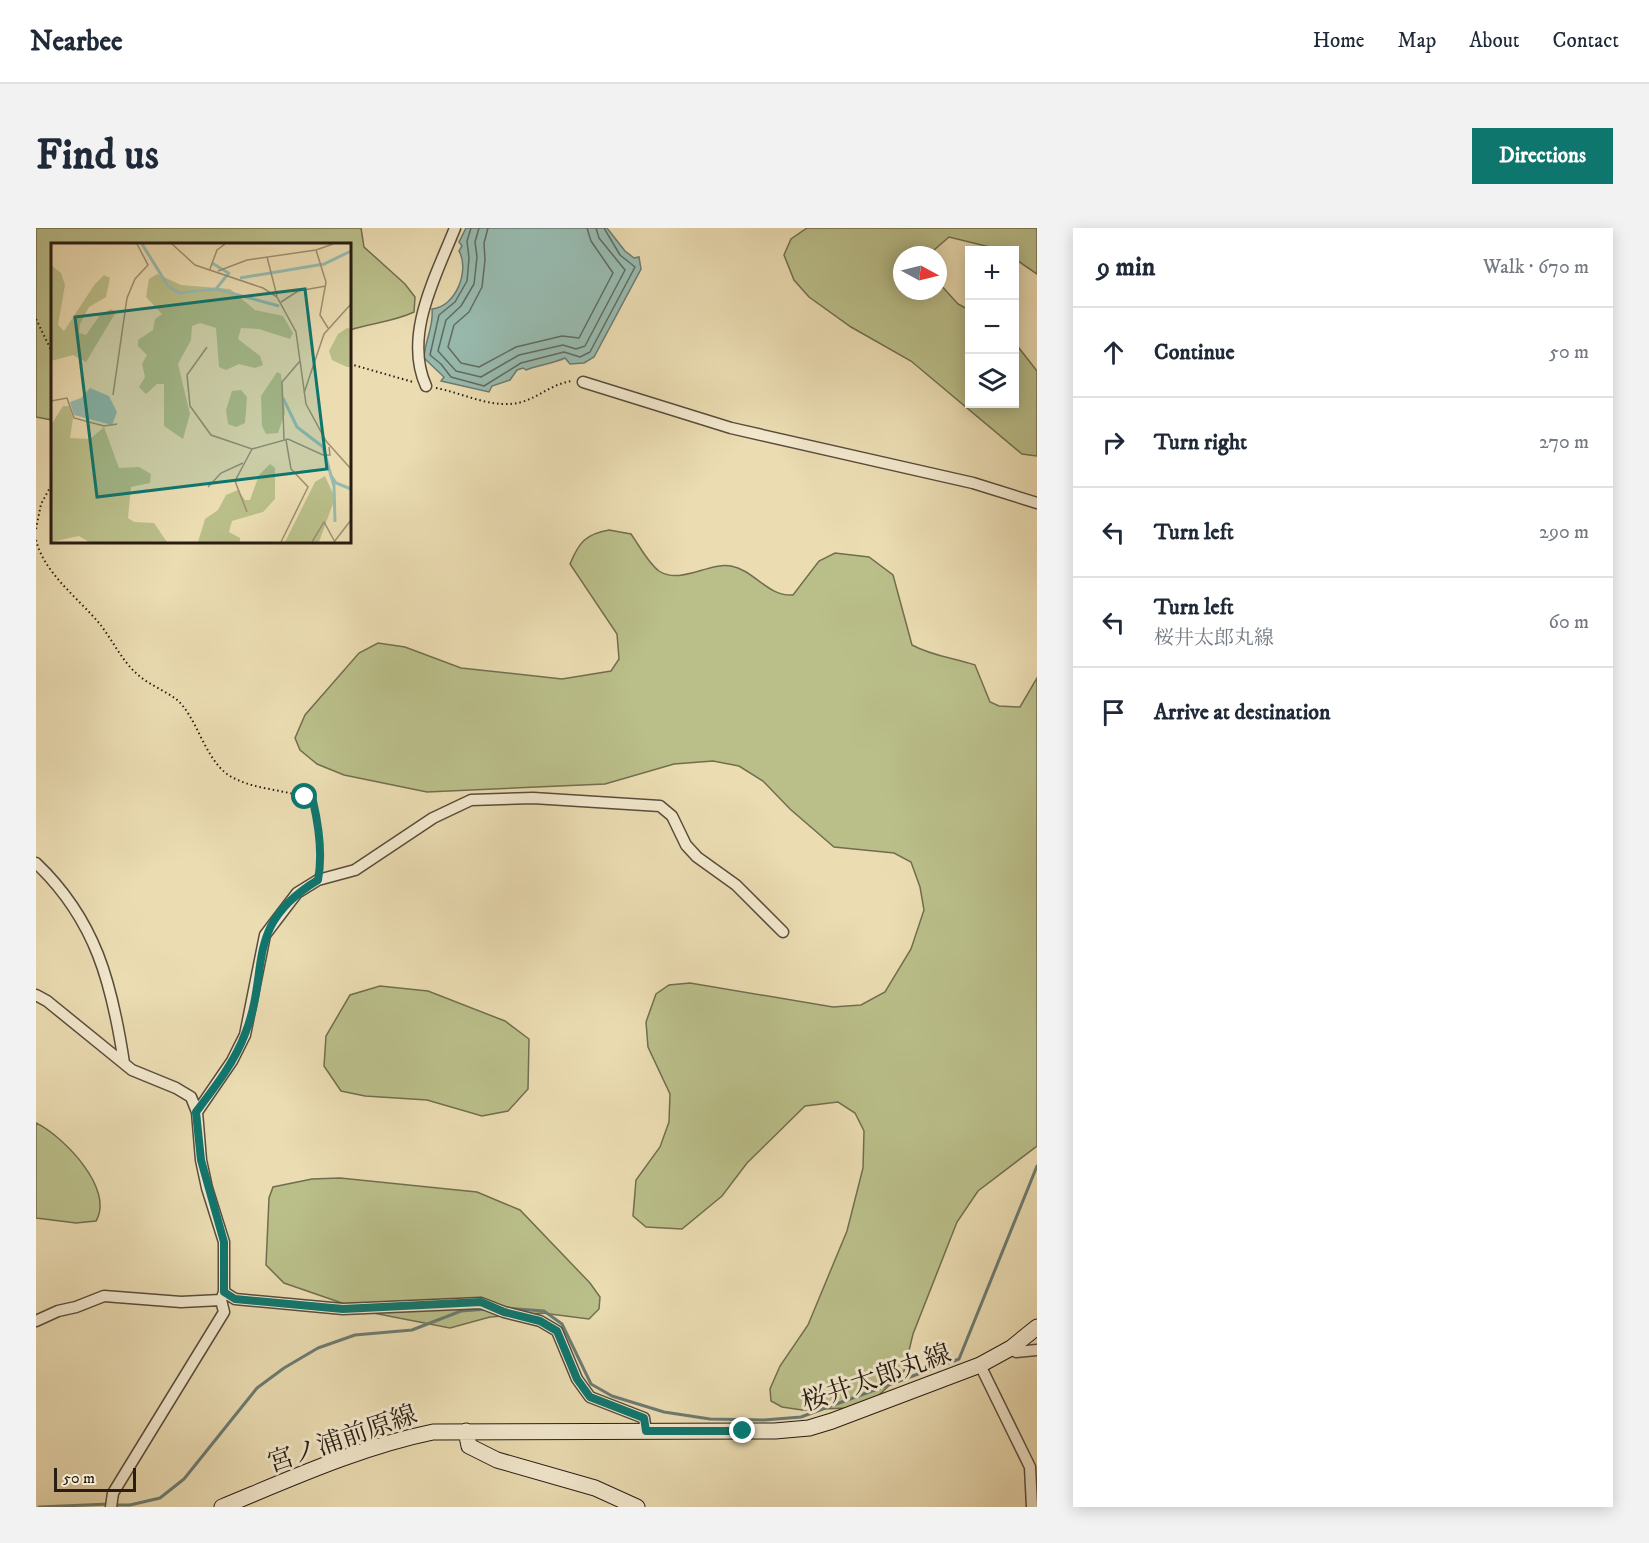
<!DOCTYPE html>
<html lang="en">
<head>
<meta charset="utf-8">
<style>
  :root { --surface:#fff; --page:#f2f2f3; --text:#1f2937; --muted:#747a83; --line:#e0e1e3; --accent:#0f766e }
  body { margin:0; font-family:"IM FELL DW Pica","Noto Serif JP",serif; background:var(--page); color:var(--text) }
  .controls { position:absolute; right:18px; top:18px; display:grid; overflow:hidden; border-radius:0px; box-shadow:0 3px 15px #0003 }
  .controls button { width:54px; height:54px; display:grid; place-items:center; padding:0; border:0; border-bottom:2px solid var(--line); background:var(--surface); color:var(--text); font:30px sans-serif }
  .compass { position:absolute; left:857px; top:18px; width:54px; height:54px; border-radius:50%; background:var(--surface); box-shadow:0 3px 15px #0003; rotate:97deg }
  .scale { position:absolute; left:18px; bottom:15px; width:82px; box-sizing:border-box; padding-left:6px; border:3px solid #281c15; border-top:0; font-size:16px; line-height:21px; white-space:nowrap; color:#281c15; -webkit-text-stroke:4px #f2e8cd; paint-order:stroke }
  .stop { position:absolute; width:18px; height:18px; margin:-14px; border:4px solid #0f766e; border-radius:50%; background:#fff }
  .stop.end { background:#0f766e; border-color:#fff; box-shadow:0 2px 6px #0008 }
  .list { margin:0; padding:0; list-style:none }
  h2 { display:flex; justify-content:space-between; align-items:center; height:78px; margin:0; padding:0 24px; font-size:26px }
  h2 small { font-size:20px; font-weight:400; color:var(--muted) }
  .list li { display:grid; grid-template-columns:39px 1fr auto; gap:18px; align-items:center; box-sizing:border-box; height:90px; padding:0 24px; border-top:2px solid var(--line) }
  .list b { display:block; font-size:22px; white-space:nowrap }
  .list p { margin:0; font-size:20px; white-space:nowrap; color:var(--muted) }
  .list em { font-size:20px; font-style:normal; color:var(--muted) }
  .icon { flex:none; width:33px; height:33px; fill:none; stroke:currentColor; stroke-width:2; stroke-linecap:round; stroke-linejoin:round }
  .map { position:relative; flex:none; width:1001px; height:1279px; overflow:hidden; border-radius:0px }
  header { display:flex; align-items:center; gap:36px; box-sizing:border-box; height:84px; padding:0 30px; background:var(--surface); border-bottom:2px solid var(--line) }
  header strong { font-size:28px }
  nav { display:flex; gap:33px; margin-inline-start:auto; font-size:21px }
  .intro { display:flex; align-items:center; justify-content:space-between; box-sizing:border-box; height:144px; padding:0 36px }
  h1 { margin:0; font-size:42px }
  .button { padding:15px 27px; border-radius:0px; background:var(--accent); color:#fff; font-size:21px; font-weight:700 }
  main { display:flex; gap:36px; padding:0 36px }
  aside { flex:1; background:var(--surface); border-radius:0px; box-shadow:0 3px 15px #0003 }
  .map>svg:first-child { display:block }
  .green { fill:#babf8a; stroke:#716e50; stroke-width:1.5 }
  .water { fill:#98bbb0; stroke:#6b7b72; stroke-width:1.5 }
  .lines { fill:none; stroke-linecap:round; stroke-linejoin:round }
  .shore { stroke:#606c62; stroke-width:1.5 }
  .stream { stroke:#6b7b72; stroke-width:3 }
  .street-casing { stroke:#594c3c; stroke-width:13 }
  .secondary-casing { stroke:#281c15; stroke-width:17 }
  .path { stroke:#281c15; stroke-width:2; stroke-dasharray:1.5 3; stroke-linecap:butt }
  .street { stroke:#f2e8cd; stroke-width:10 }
  .secondary { stroke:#f2e8cd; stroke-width:15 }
  .route { stroke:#0f766e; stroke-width:8 }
  .labels { text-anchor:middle; stroke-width:6; stroke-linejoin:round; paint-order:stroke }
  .street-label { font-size:26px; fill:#281c15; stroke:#f2e8cd }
  .inset-river { fill:none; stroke:#98bbb0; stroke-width:3 }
  .inset-road { fill:none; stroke:#9d8f73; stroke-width:1.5 }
  .view { fill:#0f766e; fill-opacity:0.15; stroke:#0f766e; stroke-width:3 }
  .inset-edge { fill:none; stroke:#281c15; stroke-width:3 }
</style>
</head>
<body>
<header>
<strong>Nearbee</strong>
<nav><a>Home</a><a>Map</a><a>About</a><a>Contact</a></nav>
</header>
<div class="intro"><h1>Find us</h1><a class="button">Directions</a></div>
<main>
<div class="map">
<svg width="1001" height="1279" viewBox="0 0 1001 1279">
  <rect width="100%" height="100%" fill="#ebdcb2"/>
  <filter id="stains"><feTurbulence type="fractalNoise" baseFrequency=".00333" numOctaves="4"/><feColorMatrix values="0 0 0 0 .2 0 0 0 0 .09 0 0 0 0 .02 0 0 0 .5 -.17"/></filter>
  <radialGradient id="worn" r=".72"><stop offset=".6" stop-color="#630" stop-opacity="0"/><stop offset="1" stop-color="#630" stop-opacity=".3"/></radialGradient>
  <path class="green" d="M0,0H325L328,19L369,56L379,69L378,84C357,94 335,95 314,102V16H16V192L0,189Z
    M771,0H1001V46L979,31L978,22H966L913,9L898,22V27H866V63H902V54L922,76L933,82V176H978L979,115L1001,143V228L986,226L875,133L815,99L773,69L758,52L748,27L755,11Z
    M573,302L595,306C603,317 612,335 623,343C644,357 673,334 695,338C718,342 732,369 757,367L783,333L799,325L833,329L857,347L876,417C896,428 918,430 939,437L954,474L963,478L984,479L1001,450V918L942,963L921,994L877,1106L868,1143L842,1168L810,1180L766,1182L746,1179L735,1173L734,1161L744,1138L772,1097L811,1003L827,940L828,903L819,885L802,874L769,878L711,935L686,968L646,1001L610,999L597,988L600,952L624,919L633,894L634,866L612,819L610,794L620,766L633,757L654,755L797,779L825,777L849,764L875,721L888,682L884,659L875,634L858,625L798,619L754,581L727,553L703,538L677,533L638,536L569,556L391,564L308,547L281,536L264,522L259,510L269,487L323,425L342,415L369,419L425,440L526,451L575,443L583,431L581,406L534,336C543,314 550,306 573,302Z
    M344,758L392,763L469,793L493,811L492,861L472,883L446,888L391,872L329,868L305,863L288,838L290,808L314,767Z
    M0,895C27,908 79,961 60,993L40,995L0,990Z
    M304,950L441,964L484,982L554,1055L564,1069L563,1081L553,1091L506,1085L454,1089L414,1100L332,1084L248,1055L230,1037L233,970L237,959L276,951Z"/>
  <path class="water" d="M430,0H571L589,23L598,30L603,29L605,41L558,129L548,135L534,136L529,130C516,136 502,137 490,142L487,140L481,142L474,152L456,158L453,164L405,153L408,149L388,130C389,112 398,98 396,81C420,79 434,42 423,23L426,18L423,14Z"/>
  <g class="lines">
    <path class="shore" d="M435,0L431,13L433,30L431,53L419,74L403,87L394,127L405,136L415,149L448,158L485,135L528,124L544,129L554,124L599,39L584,27L568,0
      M443,0L439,14L441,29L438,56L425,78L410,92L402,123L420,143L445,149L483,127L527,117L540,121L549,118L589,42L563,10L560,0
      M452,0L448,15L449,32L446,59L433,84L418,97L412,119L425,135L443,139L480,119L526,108L543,110L577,45L555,13L551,0"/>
    <path class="stream" d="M469,1080L508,1083L526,1096L555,1156L576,1168L628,1184L674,1191L728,1192L765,1189L923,1131L1001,938
      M79,1277H94L124,1270L148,1251L221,1160L248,1140L282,1120L319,1107L376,1102L425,1083L451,1081
      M3,1279L73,1276"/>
    <g class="street-casing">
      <path id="street" d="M547,154L695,200L937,255L1001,275
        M390,158C367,107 400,48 419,0
        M0,635C60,692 76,756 88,835
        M0,767L11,773L96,842L140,860L155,869L161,884L165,932L171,960L188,1014V1064L185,1072L188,1084L77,1265L75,1279
        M161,884L196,833L209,807L229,707L261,665L282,652L319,642L397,590L435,572L497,570L624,578L636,588L650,617L661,629L700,657L747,704
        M188,1064L199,1071L307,1081L445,1075L468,1084L504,1093L521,1103L541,1151L554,1169L608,1190L610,1203
        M0,1093L22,1083L40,1079L68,1068L145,1074L185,1072
        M975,1120L980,1124L1001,1122
        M944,1137L994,1239L996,1279"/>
    </g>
    <g class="secondary-casing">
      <path id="secondary" d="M430,1203L433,1218L461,1232L559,1260L601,1279
        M186,1279C254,1251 324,1219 397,1204L739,1203L773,1200L796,1193L944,1137L975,1120L1001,1099"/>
    </g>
    <path class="path" d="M0,91L16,124
      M314,136L377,154
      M400,160C427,165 458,182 486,174C505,168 517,155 537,153
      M0,301L5,276L16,256
      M0,312C8,345 42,370 63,395C76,411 86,433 101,446C113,457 128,462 140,471C160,487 168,529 191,546C215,563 251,560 277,573L281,591L284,641"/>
    <use href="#street" class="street"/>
    <use href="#secondary" class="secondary"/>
  </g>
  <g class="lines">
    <path class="route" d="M269,569L277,573C283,599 287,626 282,652C206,698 235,741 209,806C198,835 179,859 160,884L165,932L188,1014V1064L199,1071L307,1081L445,1074L468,1084L504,1093L521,1103L541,1151L554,1169L608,1190L610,1203H707"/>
  </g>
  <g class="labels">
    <g class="street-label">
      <text transform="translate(840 1149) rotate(-19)" y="9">桜井太郎丸線</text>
      <text transform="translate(306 1210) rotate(-19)" y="9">宮ノ浦前原線</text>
    </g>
  </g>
  <g transform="translate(15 15)">
    <rect width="300" height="300" fill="#ebdcb2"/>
    <path d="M0,22L10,30L14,42L7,82L13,88L44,41L53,32L59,35L55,54L38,64L29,81L28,90L35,92L49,72L60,66L65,69L35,119L22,112L0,118ZM106,31L130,42L179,46L204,67L232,73L242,90L239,96L208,86L190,85L187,96L209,113L212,122L204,125L188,121L175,127L168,124L165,85L149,80L141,83L140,97L127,121L139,171L132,196L113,183V141H106L95,151L88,144L94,134L91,121L96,112L87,103V97L102,87L104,76L111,71L95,54L98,36ZM296,85L300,86V124H296L281,117L278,108L287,91ZM226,129L230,131L234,170L227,190L215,191L211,183L210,153ZM190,147L196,154L194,180L185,184L177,181L175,167L181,148ZM12,163H18L22,175L19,195L39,196L53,184L68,225L88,224L100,231L99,240L80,244L77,275L83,279L103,280L116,299H38L28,293L0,299V182ZM219,221L224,225V256L212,269L181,278L178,289L189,295V299H147L154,276L167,267L175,252L187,247L194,257H199L208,232ZM274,233L284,255L268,299H234L264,239Z" fill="#babf8a"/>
    <path d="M39,145L58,153L66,169L61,182L23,172L19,159L30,155Z" fill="#98bbb0"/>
    <path class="inset-river" d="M91,1L117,43L128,50L165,46L177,31M161,20L179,31M189,35L273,21L300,8M165,46L228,63M232,155L246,184L272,204L283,243L284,279M279,231L285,240L300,246"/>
    <path class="inset-road" d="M121,1L144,22L212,45L226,54L245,89L255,161L275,198L300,226M265,7L275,39L269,72L277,85M216,14L226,53M159,26L166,7L174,1M167,28L196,17L265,7L282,1M230,59L247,48L275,43M156,104L136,132L139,163L160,192L201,206L237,196L272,212H279L278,204M253,150L273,91L300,61M62,152L76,55L84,36L97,22L86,1M0,158L16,155L23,175L53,183L66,181M233,197L231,139L249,118M157,244L170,230L192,220M196,269L184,238L201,206M230,299L257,244L240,226L235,197M261,299L273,279L284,299M283,299L300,277"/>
    <path class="view" d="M254,46L276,226L46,254L24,74Z"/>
    <rect width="300" height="300" class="inset-edge"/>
  </g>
  <rect width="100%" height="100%" filter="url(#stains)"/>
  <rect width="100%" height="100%" fill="url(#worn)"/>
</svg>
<div class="controls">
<button>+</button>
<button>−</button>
<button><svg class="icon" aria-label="layers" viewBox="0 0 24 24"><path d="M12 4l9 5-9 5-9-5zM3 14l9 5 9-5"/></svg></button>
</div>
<svg class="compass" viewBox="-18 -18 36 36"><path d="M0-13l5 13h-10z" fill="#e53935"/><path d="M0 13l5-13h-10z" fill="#747a83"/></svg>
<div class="scale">50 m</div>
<div class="stop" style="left:269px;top:569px"></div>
<div class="stop end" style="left:707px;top:1203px"></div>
</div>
<aside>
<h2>9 min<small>Walk · 670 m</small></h2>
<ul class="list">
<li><svg class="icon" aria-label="ahead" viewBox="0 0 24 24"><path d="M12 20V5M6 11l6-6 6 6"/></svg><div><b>Continue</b></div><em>50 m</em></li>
<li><svg class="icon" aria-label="right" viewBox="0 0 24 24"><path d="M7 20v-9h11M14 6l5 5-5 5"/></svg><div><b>Turn right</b></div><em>270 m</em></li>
<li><svg class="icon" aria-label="left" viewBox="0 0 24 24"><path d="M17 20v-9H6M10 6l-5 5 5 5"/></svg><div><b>Turn left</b></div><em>290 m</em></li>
<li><svg class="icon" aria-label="left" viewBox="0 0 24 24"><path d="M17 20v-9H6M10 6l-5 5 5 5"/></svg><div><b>Turn left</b><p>桜井太郎丸線</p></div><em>60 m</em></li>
<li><svg class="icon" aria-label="arrive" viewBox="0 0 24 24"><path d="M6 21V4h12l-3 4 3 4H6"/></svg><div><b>Arrive at destination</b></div></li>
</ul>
</aside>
</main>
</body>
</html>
